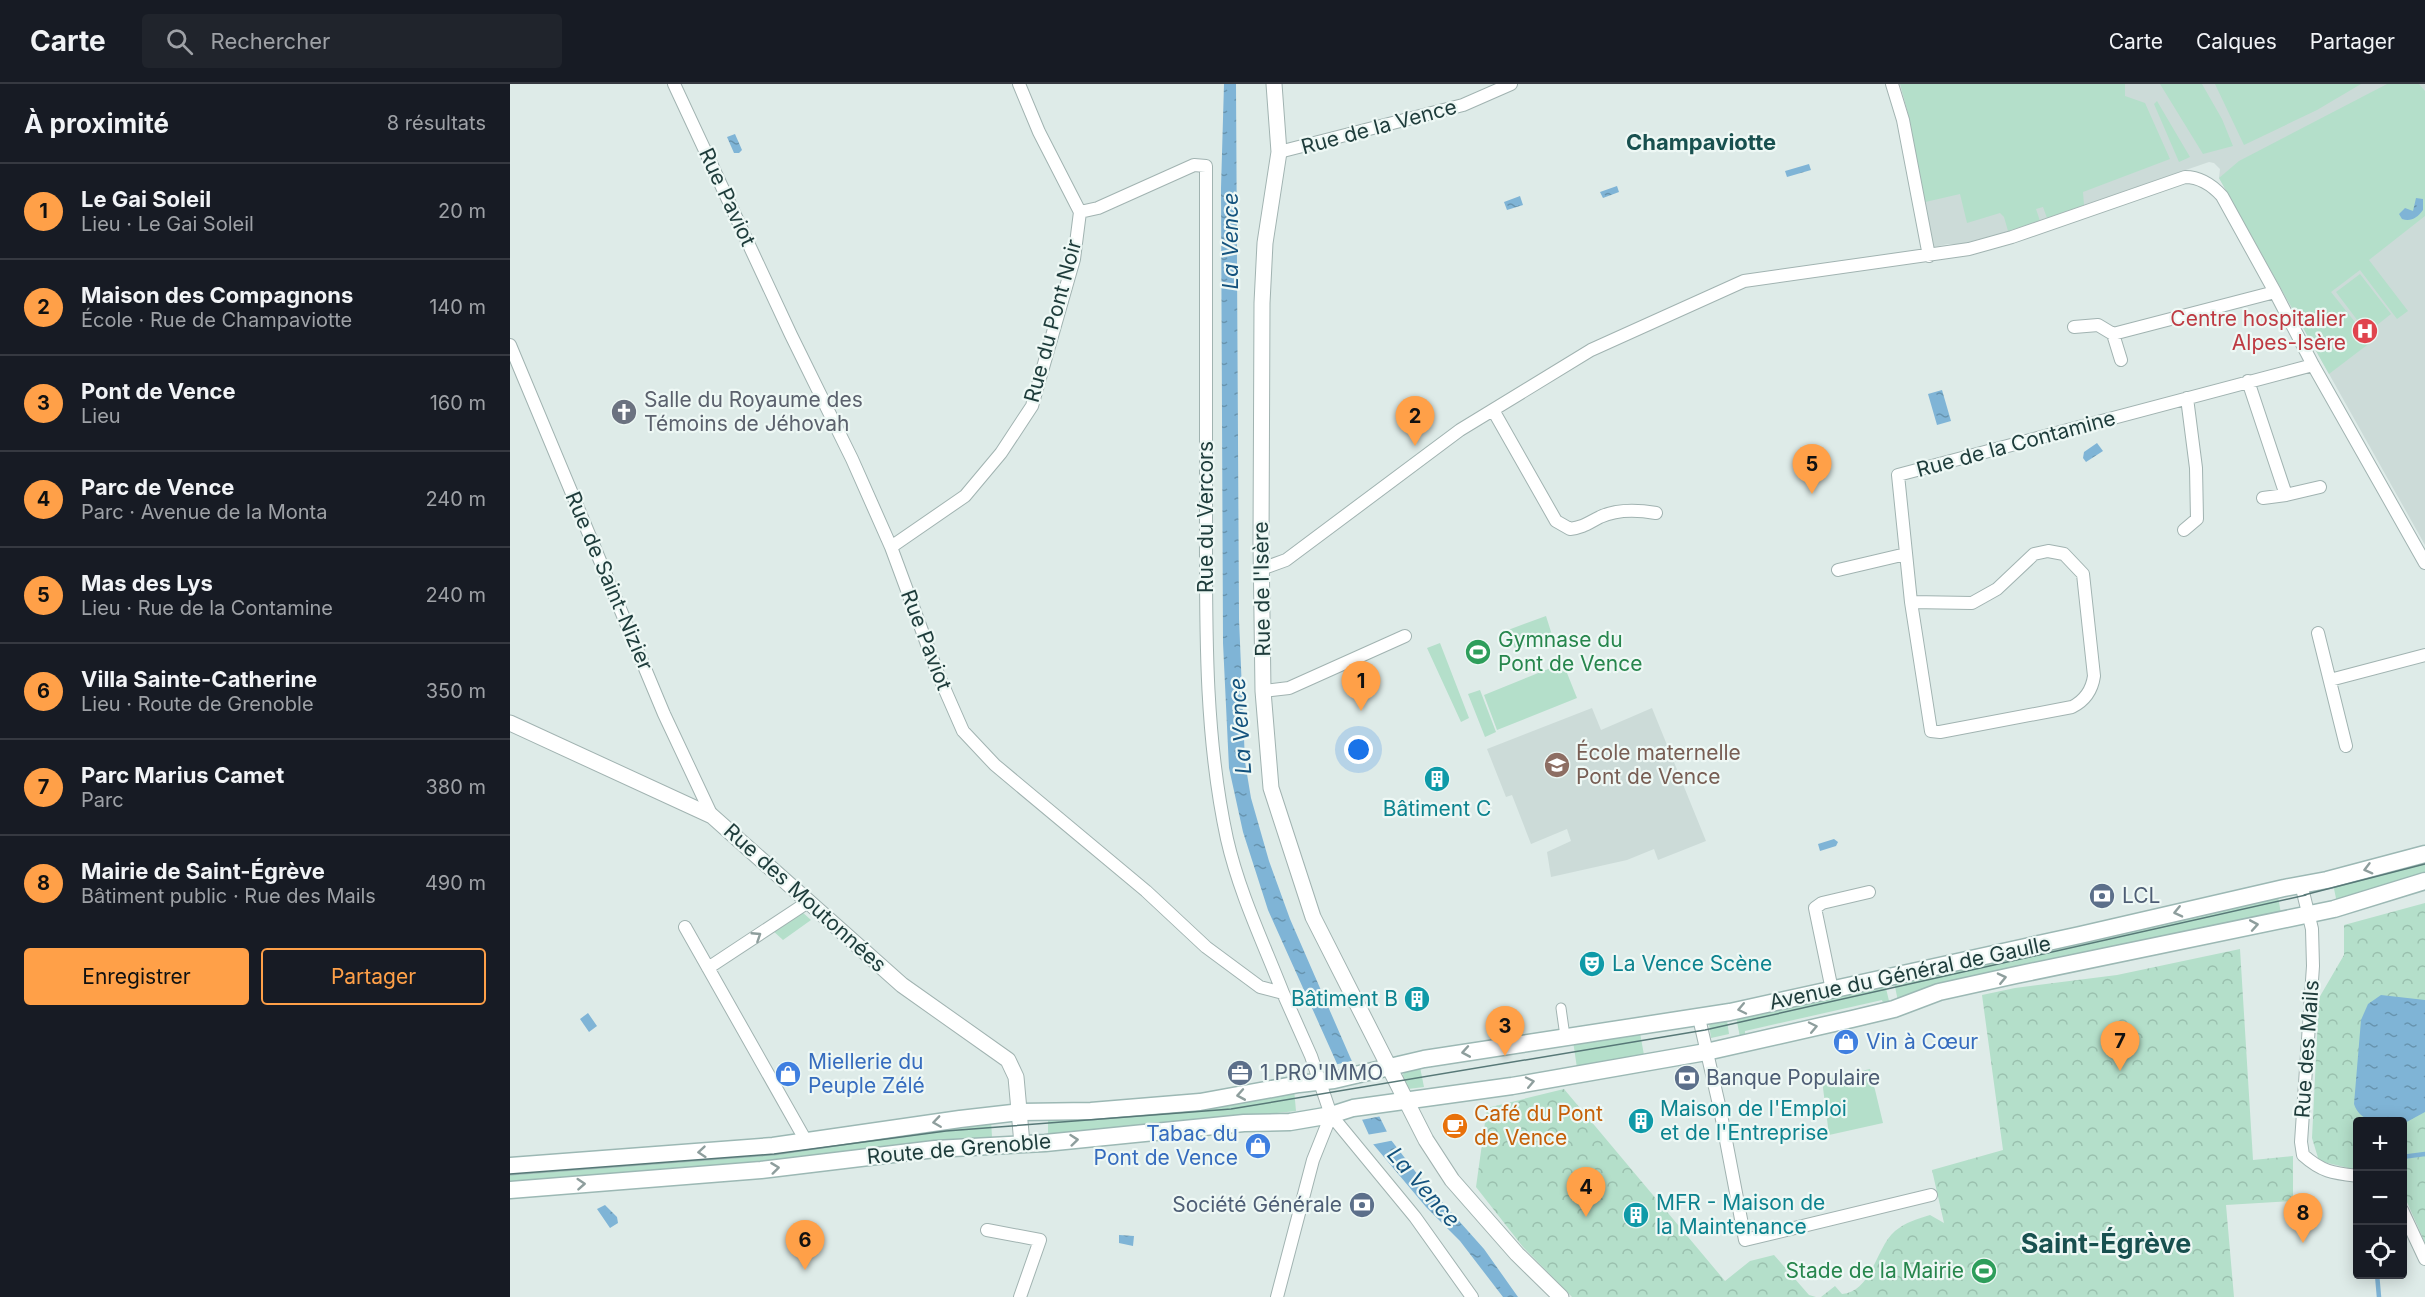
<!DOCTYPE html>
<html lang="fr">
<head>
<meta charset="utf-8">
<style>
  :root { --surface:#171b24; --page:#20242c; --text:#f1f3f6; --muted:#9ea1a6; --line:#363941; --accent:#ffa048 }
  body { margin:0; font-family:Inter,sans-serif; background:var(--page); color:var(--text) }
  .controls { position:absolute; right:18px; bottom:18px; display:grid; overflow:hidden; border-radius:6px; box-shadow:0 3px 15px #0003 }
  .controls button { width:54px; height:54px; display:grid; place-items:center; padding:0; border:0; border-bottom:2px solid var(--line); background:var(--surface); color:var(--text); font:30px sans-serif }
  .you { position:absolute; left:849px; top:666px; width:21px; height:21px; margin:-15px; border:4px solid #fff; border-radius:50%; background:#1a73e8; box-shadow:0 0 0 9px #1a73e833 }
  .badge { display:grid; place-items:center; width:39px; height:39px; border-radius:50%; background:var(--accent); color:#111; font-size:20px; font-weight:700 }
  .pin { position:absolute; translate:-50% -50px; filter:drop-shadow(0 2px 3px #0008) }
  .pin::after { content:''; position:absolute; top:32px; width:21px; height:18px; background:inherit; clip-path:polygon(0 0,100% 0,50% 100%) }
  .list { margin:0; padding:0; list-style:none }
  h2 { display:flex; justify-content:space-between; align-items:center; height:78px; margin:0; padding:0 24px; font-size:26px }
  h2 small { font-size:20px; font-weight:400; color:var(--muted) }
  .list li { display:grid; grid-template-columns:39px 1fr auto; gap:18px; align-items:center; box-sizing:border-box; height:96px; padding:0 24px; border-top:2px solid var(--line) }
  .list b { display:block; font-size:22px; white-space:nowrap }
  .list p { margin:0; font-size:20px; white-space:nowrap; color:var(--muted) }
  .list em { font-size:20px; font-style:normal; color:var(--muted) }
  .actions { display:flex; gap:12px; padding:18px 24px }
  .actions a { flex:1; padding:14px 0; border:2px solid var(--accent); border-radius:6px; text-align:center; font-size:21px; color:var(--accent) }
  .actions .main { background:var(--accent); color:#111 }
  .icon { flex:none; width:33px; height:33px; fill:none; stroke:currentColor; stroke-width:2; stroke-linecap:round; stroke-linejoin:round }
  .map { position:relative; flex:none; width:1915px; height:1213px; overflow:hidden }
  header { display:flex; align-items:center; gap:36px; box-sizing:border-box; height:84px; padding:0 30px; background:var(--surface); border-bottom:2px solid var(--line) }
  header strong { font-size:28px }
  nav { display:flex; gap:33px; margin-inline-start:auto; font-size:21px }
  .search { width:420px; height:54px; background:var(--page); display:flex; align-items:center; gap:15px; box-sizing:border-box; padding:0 21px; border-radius:6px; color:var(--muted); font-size:22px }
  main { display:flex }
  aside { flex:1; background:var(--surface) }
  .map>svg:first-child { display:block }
  .built { fill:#ccdbd8 }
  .grass { fill:#b4dfca }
  .forest { fill:url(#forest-crowns) }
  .water { fill:url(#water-ripples) }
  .pier { fill:#deebe8 }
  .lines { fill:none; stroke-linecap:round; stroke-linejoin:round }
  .stream { stroke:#7fb4d6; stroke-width:4.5 }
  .pedestrian-casing { stroke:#a1b3b1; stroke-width:11 }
  .minor-casing { stroke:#a1b3b1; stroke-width:14 }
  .tertiary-casing { stroke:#a1b3b1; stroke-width:17 }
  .secondary-casing { stroke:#9cb8b4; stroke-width:19 }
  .pedestrian { stroke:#fff; stroke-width:9 }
  .minor { stroke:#fff; stroke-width:12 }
  .tertiary { stroke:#fff; stroke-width:15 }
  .secondary { stroke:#fff; stroke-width:16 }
  .tram { stroke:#577877; stroke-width:1.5 }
  .oneway { stroke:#8e9e9d }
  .labels { text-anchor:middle; stroke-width:4.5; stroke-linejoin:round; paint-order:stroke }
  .street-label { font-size:21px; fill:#1e3c3b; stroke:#eef8f5 }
  .health-label { font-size:21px; fill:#be3a42; stroke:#eef8f5; text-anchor:end }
  .worship-label { font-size:21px; fill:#5b616d; stroke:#eef8f5; text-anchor:start }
  .leisure-label { font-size:21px; fill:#27864d; stroke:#eef8f5; text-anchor:start }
  .education-label { font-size:21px; fill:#785e54; stroke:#eef8f5; text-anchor:start }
  .culture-label { font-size:21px; fill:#0d838f; stroke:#eef8f5; text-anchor:start }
  .service-label { font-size:21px; fill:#4e5e75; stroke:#eef8f5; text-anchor:start }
  .shop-label { font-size:21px; fill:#366cbe; stroke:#eef8f5; text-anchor:start }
  .food-label { font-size:21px; fill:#c56008; stroke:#eef8f5; text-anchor:start }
  .neighbourhood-label { font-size:22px; font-weight:bold; fill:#18504f; stroke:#eef8f5 }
  .water-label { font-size:22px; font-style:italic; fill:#13527d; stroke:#eef8f5 }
  .district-label { font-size:27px; font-weight:bold; fill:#18504f; stroke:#eef8f5 }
</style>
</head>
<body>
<header>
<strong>Carte</strong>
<div class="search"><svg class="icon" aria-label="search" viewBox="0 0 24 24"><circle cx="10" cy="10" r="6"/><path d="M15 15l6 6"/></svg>Rechercher</div>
<nav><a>Carte</a><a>Calques</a><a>Partager</a></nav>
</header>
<main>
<aside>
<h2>À proximité<small>8 résultats</small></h2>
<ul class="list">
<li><span class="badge">1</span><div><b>Le Gai Soleil</b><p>Lieu · Le Gai Soleil</p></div><em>20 m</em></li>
<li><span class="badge">2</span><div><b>Maison des Compagnons</b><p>École · Rue de Champaviotte</p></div><em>140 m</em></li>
<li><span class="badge">3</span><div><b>Pont de Vence</b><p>Lieu</p></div><em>160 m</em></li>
<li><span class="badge">4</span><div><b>Parc de Vence</b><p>Parc · Avenue de la Monta</p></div><em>240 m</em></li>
<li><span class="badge">5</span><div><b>Mas des Lys</b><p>Lieu · Rue de la Contamine</p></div><em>240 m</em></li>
<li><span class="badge">6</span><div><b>Villa Sainte-Catherine</b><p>Lieu · Route de Grenoble</p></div><em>350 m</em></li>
<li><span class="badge">7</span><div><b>Parc Marius Camet</b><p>Parc</p></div><em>380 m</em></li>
<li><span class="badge">8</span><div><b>Mairie de Saint-Égrève</b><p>Bâtiment public · Rue des Mails</p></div><em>490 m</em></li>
</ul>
<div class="actions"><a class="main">Enregistrer</a><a>Partager</a></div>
</aside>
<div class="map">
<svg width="1915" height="1213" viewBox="0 0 1915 1213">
  <defs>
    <pattern id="forest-crowns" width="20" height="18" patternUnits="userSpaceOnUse" patternTransform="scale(1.5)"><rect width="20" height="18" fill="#b4dfca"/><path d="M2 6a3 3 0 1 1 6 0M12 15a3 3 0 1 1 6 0" fill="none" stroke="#9ac0ae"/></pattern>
    <pattern id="water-ripples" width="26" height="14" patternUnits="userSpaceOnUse" patternTransform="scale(1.5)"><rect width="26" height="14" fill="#7fb4d6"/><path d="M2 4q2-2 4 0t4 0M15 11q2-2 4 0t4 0" fill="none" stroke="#6794af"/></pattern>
  </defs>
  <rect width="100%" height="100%" fill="#deebe8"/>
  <path class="built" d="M1390,0H1915V461L1709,94L1710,85L1704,79L1699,78L1487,151L1451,160H1438L1424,163L1415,139L1398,29Z
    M1082,624L1091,646L1142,624L1196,757L1148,776L1144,765L1117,776L1041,793L1037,768L1061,757L1057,745L1021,760L1002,711L996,713L977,665Z"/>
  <path class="grass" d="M1390,0H1615V12L1635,19L1660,75L1573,108L1574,121L1537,134L1533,123L1526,125L1530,137L1498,147L1494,133L1490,129L1457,139L1450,110L1411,119L1398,29Z
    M1650,0H1692L1712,35L1723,62L1693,70Z
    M1705,0H1851L1807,26L1734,61Z
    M1877,0H1909L1915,7V132L1859,176L1898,227L1887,235L1850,186L1821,208L1861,258L1819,290L1709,94L1729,77Z
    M1647,17L1680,73L1669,78L1644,20Z
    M1850,190L1881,230L1857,249L1826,208Z
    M1036,532L1042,551L1005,565L998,546Z
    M930,559L959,634L951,638L917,564Z
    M1053,579L1067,614L987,646L974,611Z
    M970,606L986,648L975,653L958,610Z
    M1915,776V791L1827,819L1823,800Z
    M1768,812L1771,830L1654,852L1388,917L1384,898Z
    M291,827L301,836L273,856L261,845Z
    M1375,900L1379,917L1373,919L1372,916L1235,947V951L1230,953L1226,933Z
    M1217,936L1219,950L1201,954L1199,940Z
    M1130,949L1134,971L1067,984L1063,957Z
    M910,983L914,1003L898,1005L892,992L894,989Z
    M1360,985L1373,1039L1319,1051L1312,996Z
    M784,1005L786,1027L557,1051L556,1048L538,1050V1036Z
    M481,1036L482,1053L265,1080L0,1101V1086Z"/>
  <path class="forest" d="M1915,819V1159L1893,1109L1892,1038H1848L1847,1086L1809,1077L1802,1054L1809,914L1834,871V841Z
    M1730,865L1743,1076L1783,1072V1117L1716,1121L1724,1213H1311L1325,1202L1332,1210C1362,1208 1366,1163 1385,1147C1396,1138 1407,1135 1420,1131L1434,1139L1422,1086L1493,1066L1472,911L1505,904L1607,891Z
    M1054,1005L1215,1197L1240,1177L1264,1171L1299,1211L1306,1213H1062L1013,1163L966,1103L977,1024Z"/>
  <path class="water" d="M714,0H726L729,535L735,678L741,714L759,777L780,835L840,973L881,1056L908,1091L974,1165L1008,1213H993L950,1157L916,1123L863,1060L758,826L733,748L719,684L713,559L711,104Z
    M225,50L232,66L229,69H224L217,53Z
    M1299,80L1301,86L1277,93L1275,87Z
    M1107,102L1109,108L1093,114L1090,108Z
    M1010,112L1013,121L997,126L994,118Z
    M1906,114L1913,115V126C1907,134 1901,138 1892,135L1889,130L1895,124L1903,127Z
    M1432,306L1441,337L1427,341L1418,310Z
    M1587,359L1593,367L1576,378L1573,374L1574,368Z
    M1324,755L1328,758L1326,762L1310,767L1308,760Z
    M1871,911L1915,916V1028L1893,1040L1892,1038C1874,1038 1851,1041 1844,1020L1851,936L1858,920Z
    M78,929L87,942L79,948L70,935Z
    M95,1121L107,1133L108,1139L100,1144L87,1125Z
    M609,1151L624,1152L623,1162L609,1159Z"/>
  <path class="pier" d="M845,976L872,1032L851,1036L844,1027L824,981Z
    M880,1047L885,1056L860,1061L856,1051Z"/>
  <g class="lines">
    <path class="stream" d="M1892,1073L1915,1070
      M1867,1190L1869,1213"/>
    <g class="pedestrian-casing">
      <path id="pedestrian" d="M1051,924L1054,945"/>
    </g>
    <g class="minor-casing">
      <path id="minor" d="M164,0L281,251L342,375L381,463L428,590L453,647L485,681L636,807L696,863L750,903L773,909L801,972L821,1031L905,1133L962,1213
        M1382,0L1393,36L1419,172
        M769,68L953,21L1001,0
        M570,128L588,124L684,81L696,82C696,199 696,315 696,431C696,539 694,649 717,755C729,808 753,858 773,909
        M1564,243L1588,241L1603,250L1611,276
        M1603,250L1765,208
        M0,261L154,630L202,732
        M1738,297L1776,411
        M983,326L1046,437L1060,445C1074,443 1078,439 1090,433C1107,425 1129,426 1146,429
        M1753,414L1776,411L1810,403
        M1674,446L1687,435L1686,384L1677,314
        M381,463L455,412L491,369L522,322L564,175L570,128L529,48L509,0
        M751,485L776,476L950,346L1081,266L1234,197L1459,165L1502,153L1675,93C1690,93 1702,101 1712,112L1765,208L1803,281L1915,479
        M1328,486L1396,470
        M1401,518L1462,519L1487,505L1524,470L1538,467L1554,470L1573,490L1584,592C1582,606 1574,617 1562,623L1430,648L1421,647L1401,518L1388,391L1803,281
        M1808,549L1836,662
        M1820,596L1915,571
        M753,607L779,604L895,552
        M1791,800L1802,845L1803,882L1791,1058L1793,1071C1812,1088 1823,1089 1848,1092
        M175,843L296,1057
        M198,884L298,818
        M1322,906L1305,824L1312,819L1359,808
        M1189,934L1210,1025L1235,1156L1421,1111
        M1892,1126L1915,1175
        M477,1146L530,1156L510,1213
        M767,1213L803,1076L821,1031"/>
    </g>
    <g class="tertiary-casing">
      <path id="tertiary" d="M764,0L769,68L755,159L752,219L751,459L753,607L761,704L803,833L916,1056L942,1096L1007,1170L1051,1213
        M0,639L202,732L392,901L498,976L506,993L512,1060"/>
    </g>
    <g class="secondary-casing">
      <path id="secondary" d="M0,1082L263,1062L450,1035L510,1028L581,1027L690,1018L789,1000L824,996L914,975L1220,928L1570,851L1774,804L1817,796L1915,770
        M0,1106L251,1086L425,1065L535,1059L734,1039L780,1038L821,1031L843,1024L1002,1002L1196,968L1342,935L1384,925L1429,908L1506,891L1824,825L1915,797"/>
    </g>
    <use href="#pedestrian" class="pedestrian"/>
    <use href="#minor" class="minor"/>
    <use href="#tertiary" class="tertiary"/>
    <use href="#secondary" class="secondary"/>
    <path class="tram" d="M0,1090L264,1070L436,1047L721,1025L1195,946L1796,811H1794L1915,780"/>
  </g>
  <defs><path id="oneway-chevron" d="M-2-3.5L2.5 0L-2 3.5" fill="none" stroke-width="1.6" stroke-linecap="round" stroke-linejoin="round" transform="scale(1.5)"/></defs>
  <g class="oneway">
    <use href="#oneway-chevron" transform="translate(1858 785) rotate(165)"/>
    <use href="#oneway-chevron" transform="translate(1668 828) rotate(167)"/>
    <use href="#oneway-chevron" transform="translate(1744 841) rotate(-10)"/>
    <use href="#oneway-chevron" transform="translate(247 852) rotate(-33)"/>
    <use href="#oneway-chevron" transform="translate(1492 894) rotate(-13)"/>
    <use href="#oneway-chevron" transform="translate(1232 925) rotate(168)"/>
    <use href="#oneway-chevron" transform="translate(1303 943) rotate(-12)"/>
    <use href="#oneway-chevron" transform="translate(956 968) rotate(170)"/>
    <use href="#oneway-chevron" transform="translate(1020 998) rotate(-12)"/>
    <use href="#oneway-chevron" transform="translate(731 1011) rotate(170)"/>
    <use href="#oneway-chevron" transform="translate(427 1038) rotate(172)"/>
    <use href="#oneway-chevron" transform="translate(564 1056) rotate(-6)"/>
    <use href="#oneway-chevron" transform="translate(192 1068) rotate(175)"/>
    <use href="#oneway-chevron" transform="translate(265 1084) rotate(-7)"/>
    <use href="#oneway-chevron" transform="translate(71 1100) rotate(-4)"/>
  </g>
  <defs>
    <g id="hospital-disc" transform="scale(1.35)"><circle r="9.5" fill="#e0444e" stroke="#eef8f5"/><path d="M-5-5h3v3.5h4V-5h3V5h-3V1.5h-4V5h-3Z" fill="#fff"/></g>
    <g id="church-disc" transform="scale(1.35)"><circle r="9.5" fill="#6b7280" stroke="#eef8f5"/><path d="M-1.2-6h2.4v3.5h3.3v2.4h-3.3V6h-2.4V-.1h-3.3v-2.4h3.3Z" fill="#fff"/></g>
    <g id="stadium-disc" transform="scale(1.35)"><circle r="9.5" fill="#2e9e5b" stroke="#eef8f5"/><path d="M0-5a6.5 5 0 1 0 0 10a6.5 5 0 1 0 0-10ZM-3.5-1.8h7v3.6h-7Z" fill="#fff"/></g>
    <g id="school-disc" transform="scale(1.35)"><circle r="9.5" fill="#8d6e63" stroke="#eef8f5"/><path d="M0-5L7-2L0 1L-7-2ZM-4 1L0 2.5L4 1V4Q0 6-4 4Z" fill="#fff"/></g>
    <g id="building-disc" transform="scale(1.35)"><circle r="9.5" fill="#0f9aa8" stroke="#eef8f5"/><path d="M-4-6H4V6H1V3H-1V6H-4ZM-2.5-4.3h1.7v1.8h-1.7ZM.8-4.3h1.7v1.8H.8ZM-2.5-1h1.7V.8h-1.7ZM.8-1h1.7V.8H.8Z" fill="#fff"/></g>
    <g id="bank-disc" transform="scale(1.35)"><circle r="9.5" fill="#5c6f8a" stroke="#eef8f5"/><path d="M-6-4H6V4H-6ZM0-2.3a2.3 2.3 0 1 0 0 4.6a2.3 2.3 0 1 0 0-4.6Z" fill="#fff"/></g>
    <g id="theatre-disc" transform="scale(1.35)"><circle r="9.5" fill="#0f9aa8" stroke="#eef8f5"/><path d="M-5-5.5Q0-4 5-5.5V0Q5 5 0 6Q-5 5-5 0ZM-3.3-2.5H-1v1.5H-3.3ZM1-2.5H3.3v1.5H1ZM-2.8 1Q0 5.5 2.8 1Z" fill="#fff"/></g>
    <g id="shop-disc" transform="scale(1.35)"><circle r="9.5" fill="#3f7fe0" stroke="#eef8f5"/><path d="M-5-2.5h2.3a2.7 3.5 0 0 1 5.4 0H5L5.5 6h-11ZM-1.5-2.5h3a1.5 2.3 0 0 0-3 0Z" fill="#fff"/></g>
    <g id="office-disc" transform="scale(1.35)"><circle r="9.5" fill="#5c6f8a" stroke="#eef8f5"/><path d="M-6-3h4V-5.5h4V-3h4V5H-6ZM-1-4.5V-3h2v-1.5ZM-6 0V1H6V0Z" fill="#fff"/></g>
    <g id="cafe-disc" transform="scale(1.35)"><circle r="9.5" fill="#e8710a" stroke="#eef8f5"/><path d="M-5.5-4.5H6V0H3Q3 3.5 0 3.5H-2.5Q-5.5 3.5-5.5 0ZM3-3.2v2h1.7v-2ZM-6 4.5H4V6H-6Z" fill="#fff"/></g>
  </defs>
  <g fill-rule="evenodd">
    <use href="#hospital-disc" x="1855" y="247"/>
    <use href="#church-disc" x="114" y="328"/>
    <use href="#stadium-disc" x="968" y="568"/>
    <use href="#school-disc" x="1047" y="681"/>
    <use href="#building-disc" x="927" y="695"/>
    <use href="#bank-disc" x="1592" y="812"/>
    <use href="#theatre-disc" x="1082" y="880"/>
    <use href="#building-disc" x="907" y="915"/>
    <use href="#shop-disc" x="1336" y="958"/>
    <use href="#office-disc" x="730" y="989"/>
    <use href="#shop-disc" x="278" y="990"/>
    <use href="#bank-disc" x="1177" y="994"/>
    <use href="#building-disc" x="1131" y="1037"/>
    <use href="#cafe-disc" x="945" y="1042"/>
    <use href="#shop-disc" x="748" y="1062"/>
    <use href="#bank-disc" x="852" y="1121"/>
    <use href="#building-disc" x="1126" y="1131"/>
    <use href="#stadium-disc" x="1474" y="1187"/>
  </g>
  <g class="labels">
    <g class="street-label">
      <text transform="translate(869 43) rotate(-15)" y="7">Rue de la Vence</text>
      <text transform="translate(217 113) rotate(65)" y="7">Rue Paviot</text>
      <text transform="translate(543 237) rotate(-75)" y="7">Rue du Pont Noir</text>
      <text transform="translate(1506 360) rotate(-15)" y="7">Rue de la Contamine</text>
      <text transform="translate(696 433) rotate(-90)" y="7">Rue du Vercors</text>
      <text transform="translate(99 497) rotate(67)" y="7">Rue de Saint-Nizier</text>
      <text transform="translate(752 505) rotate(-91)" y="7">Rue de l'Isère</text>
      <text transform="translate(416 556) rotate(69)" y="7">Rue Paviot</text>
      <text transform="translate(295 814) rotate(42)" y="7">Rue des Moutonnées</text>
      <text transform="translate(1400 889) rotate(-12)" y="7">Avenue du Général de Gaulle</text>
      <text transform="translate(1797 965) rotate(-86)" y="7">Rue des Mails</text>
      <text transform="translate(449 1065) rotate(-5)" y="7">Route de Grenoble</text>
    </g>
    <g class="health-label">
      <text x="1836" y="242">Centre hospitalier<tspan x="1836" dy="24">Alpes-Isère</tspan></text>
    </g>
    <g class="worship-label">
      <text x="134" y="323">Salle du Royaume des<tspan x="134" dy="24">Témoins de Jéhovah</tspan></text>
    </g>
    <g class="leisure-label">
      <text x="988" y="563">Gymnase du<tspan x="988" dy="24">Pont de Vence</tspan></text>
      <text x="1454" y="1194" text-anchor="end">Stade de la Mairie</text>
    </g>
    <g class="education-label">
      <text x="1066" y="676">École maternelle<tspan x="1066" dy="24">Pont de Vence</tspan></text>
    </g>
    <g class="culture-label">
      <text x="927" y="732" text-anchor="middle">Bâtiment C</text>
      <text x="1102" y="887">La Vence Scène</text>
      <text x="888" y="922" text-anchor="end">Bâtiment B</text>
      <text x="1150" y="1032">Maison de l'Emploi<tspan x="1150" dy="24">et de l'Entreprise</tspan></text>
      <text x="1146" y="1126">MFR - Maison de<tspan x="1146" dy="24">la Maintenance</tspan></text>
    </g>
    <g class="service-label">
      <text x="1612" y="819">LCL</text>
      <text x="750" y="996">1 PRO'IMMO</text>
      <text x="1196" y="1001">Banque Populaire</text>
      <text x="832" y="1128" text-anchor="end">Société Générale</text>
    </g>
    <g class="shop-label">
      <text x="1356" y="965">Vin à Cœur</text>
      <text x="298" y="985">Miellerie du<tspan x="298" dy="24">Peuple Zélé</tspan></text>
      <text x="728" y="1057" text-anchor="end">Tabac du<tspan x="728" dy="24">Pont de Vence</tspan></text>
    </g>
    <g class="food-label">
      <text x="964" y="1037">Café du Pont<tspan x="964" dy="24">de Vence</tspan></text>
    </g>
    <g class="neighbourhood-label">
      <text x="1191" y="66">Champaviotte</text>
    </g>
    <g class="water-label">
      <text transform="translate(720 157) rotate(-90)" y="8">La Vence</text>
      <text transform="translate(730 642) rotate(-94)" y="8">La Vence</text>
      <text transform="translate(914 1103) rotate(49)" y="8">La Vence</text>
    </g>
    <g class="district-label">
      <text x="1596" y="1169">Saint-Égrève</text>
    </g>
  </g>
</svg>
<div class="controls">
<button>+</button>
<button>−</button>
<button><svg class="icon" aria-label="locate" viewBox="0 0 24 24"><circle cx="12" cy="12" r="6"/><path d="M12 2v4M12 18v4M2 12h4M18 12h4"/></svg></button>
</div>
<div class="you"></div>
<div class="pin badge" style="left:851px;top:627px">1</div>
<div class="pin badge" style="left:905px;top:362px">2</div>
<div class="pin badge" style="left:995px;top:972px">3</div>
<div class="pin badge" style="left:1076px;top:1133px">4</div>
<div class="pin badge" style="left:1302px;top:410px">5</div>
<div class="pin badge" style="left:295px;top:1186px">6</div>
<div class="pin badge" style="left:1610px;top:987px">7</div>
<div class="pin badge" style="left:1793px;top:1159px">8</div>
</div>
</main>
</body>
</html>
